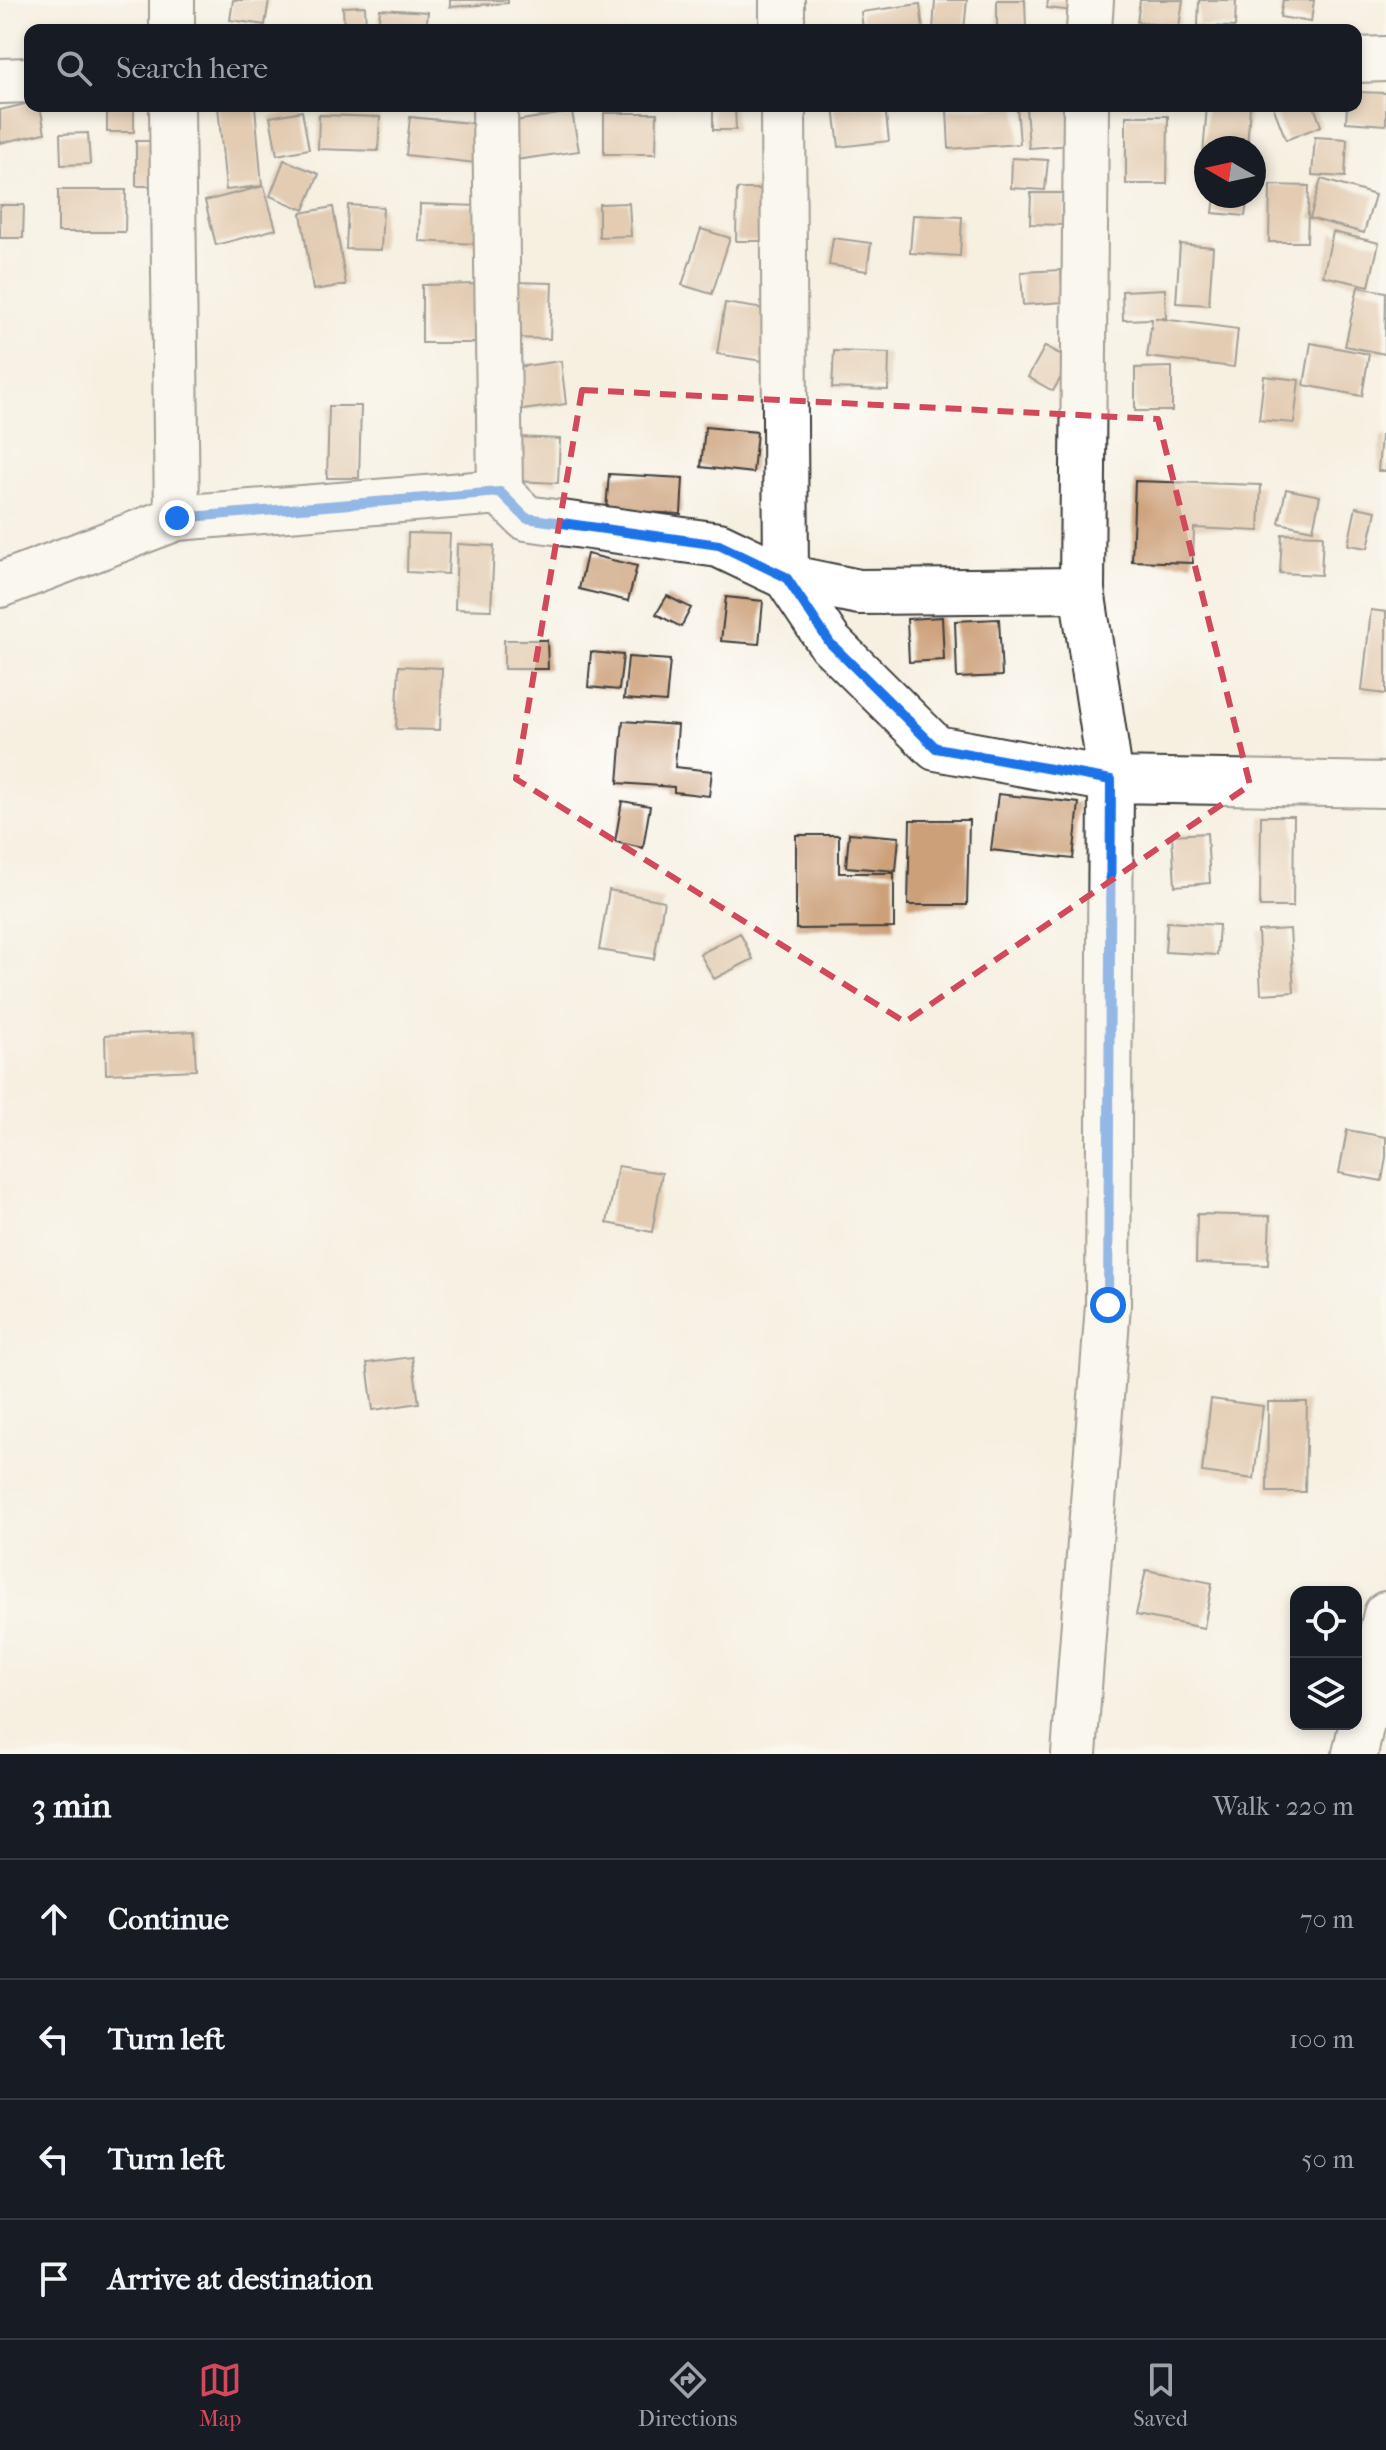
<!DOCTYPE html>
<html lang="en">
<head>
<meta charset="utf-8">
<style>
  :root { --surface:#171b24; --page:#242831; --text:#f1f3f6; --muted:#9ea1a6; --line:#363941; --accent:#d1495b }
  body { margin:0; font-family:"IM FELL French Canon",serif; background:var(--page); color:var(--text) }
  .controls { position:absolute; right:24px; bottom:24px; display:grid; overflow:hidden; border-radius:16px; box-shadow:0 4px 12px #0003 }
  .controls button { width:72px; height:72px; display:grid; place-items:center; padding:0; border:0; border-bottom:2px solid var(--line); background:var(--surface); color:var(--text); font:40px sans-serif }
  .compass { position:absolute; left:1194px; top:136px; width:72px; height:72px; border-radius:50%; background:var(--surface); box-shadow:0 4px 12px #0003; rotate:279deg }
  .stop { position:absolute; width:24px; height:24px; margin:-18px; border:6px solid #1a73e8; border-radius:50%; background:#fff }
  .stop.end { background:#1a73e8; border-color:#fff; box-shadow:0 2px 8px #0008 }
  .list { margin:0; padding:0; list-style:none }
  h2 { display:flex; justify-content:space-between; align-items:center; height:104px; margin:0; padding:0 32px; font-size:34px }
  h2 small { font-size:26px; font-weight:400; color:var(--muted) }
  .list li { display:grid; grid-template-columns:52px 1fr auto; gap:24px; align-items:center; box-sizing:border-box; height:120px; padding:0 32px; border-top:2px solid var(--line) }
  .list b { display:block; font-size:30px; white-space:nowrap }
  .list em { font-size:26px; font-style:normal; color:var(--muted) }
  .icon { flex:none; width:44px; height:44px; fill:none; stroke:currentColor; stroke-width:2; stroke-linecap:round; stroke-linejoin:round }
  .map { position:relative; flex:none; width:1386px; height:1754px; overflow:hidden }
  .search { position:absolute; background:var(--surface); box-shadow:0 4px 12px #0003; left:24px; right:24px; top:24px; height:88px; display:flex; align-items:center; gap:20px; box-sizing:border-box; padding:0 28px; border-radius:16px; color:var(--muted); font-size:30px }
  .sheet { height:584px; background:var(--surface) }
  nav { display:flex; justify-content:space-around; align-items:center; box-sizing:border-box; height:112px; border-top:2px solid var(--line); background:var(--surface); font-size:22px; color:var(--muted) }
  nav a { display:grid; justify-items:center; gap:4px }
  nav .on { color:var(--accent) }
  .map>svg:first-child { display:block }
  .building { fill:#cca079 }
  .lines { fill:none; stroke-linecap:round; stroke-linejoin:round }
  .minor-casing { stroke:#3d3c3a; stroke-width:48 }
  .minor { stroke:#fff; stroke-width:44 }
  .route { stroke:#1a73e8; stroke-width:10 }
  .marked { fill:none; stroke:#d1495b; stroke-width:6; stroke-dasharray:16 10; stroke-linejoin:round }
</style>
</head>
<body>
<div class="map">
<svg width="1386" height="1754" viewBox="0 0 1386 1754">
  <rect width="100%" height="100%" fill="#fff"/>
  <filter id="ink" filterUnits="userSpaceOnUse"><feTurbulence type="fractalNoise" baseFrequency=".0125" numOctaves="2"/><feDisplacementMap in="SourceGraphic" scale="16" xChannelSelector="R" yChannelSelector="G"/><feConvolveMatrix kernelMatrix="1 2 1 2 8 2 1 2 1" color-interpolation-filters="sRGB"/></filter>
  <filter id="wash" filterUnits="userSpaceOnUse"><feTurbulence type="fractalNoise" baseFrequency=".006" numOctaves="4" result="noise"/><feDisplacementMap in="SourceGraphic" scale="32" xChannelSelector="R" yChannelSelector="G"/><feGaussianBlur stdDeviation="1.8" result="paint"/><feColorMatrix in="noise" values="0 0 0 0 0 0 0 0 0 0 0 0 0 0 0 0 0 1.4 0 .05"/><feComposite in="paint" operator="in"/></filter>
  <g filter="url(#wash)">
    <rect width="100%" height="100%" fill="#f6f0e1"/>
    <g id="blocks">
      <path class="building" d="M233,0H269L265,25L230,20Z
        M450,0H508V3L450,7Z
        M935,0H967L964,30H933Z
        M997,0H1025L1026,30H997Z
        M1048,0H1075L1074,11L1047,8Z
        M1140,0H1183L1179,27L1137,22Z
        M1199,0H1236L1235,27L1198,26Z
        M1283,0H1314L1311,22L1280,17Z
        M920,4L923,30H863L861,12Z
        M365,6L366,30H344L343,7Z
        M380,9L428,12L426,30H378Z
        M1356,92L1386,93V125L1346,122L1347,106H1356Z
        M30,103V106H40L45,133L0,143V110Z
        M107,106H134V132H107Z
        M218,106H255L262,186L226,190Z
        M847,106H885L889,141L839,147L834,108Z
        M1017,106L1020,144L949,149L947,110Z
        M1042,106H1070L1073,145L1029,148L1026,107Z
        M1207,106H1250L1247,148H1206V166H1202Z
        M1273,106H1314L1321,126L1286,140Z
        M713,107H735L736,130H713Z
        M302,111L309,149L277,155L270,117Z
        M572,112L579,151L515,160L509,122Z
        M604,113H657L656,154H604Z
        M319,115L380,117L378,151L318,149Z
        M1126,116H1168L1167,184H1126Z
        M410,117L488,125L484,164L406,155Z
        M88,133L90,164L61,165L60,134Z
        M1315,137L1347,139L1345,177L1312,175Z
        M136,141H161V186H136Z
        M1012,158L1048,160L1045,190L1011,188Z
        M284,160L319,174L304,210L270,196Z
        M1321,179L1375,195L1364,233L1310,218Z
        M1270,185L1309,186L1307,242H1269Z
        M264,186L276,229L216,245L205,201Z
        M737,189H769V241H736Z
        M58,190H126L125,232H58Z
        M1031,193H1066L1065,225L1030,224Z
        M1215,196H1248L1245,216L1213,213Z
        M629,203L631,236L599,237V204Z
        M420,204L479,206L477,244L419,241Z
        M0,205H24L23,238H0Z
        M348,205L383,207L381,250L346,249Z
        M333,207L346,285L313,290L301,213Z
        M913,215L962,217L960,256L910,253Z
        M701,229L730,238L712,294L682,285Z
        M1333,232L1379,243L1369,286L1323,276Z
        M833,238L871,243L867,271L829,265Z
        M1180,244L1213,247L1209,305L1176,303Z
        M1061,270L1063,302L1023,305L1021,272Z
        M513,282L552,283L550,339L511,338Z
        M483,284L484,343H422V285Z
        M1358,287L1386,292L1385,354L1345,346Z
        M1165,289L1166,318H1155L1238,329L1234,367L1147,357L1152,319L1123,320L1122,291Z
        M725,303L771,310L763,361L717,354Z
        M1311,343L1369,354L1362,396L1304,385Z
        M1045,346L1071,360L1053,391L1028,377Z
        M834,351L889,353L888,390L832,388Z
        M561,361L566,404L516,411L510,368Z
        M1172,367V411H1135V368Z
        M1264,376L1299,380L1294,423L1259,420Z
        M329,406H361L359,478H327Z
        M705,427L757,432L753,473L701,467Z
        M1381,436H1386V471H1378Z
        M517,437L560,439L558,483L515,481Z
        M609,474L683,478L681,514L606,510Z
        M1135,481L1261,485L1259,531L1194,528L1193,563L1132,561Z
        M1286,489L1320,496L1313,530L1279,523Z
        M1356,507L1376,511L1368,548L1348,545Z
        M408,533L450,534L448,574L407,572Z
        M1282,534L1323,535L1321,575L1280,573Z
        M457,544L494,546L491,610L455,609Z
        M587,554L637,566L628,601L579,589Z
        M667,596L691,608L681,627L656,614Z
        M726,597L763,601L759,644L721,641Z
        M1371,610L1386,612V694L1362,691Z
        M942,617L944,660L909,662L907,619Z
        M999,619L1002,676L957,678L955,621Z
        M504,640H547L548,669H504Z
        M591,652L623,655L619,690L588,687Z
        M628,657L670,660L666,702L624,699Z
        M399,666L442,668L440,730L396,729Z
        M623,721L678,725L675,767L712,771L709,796L674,792V787L618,783Z
        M998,794L1079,803L1073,859L991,850Z
        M622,801L650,806L643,848L615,842Z
        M1261,816H1294L1293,907H1260Z
        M910,820H969L967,905H908Z
        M849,833L899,837L896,871L846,867Z
        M1207,833L1210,883L1175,886L1172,835Z
        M796,835H839V873H894V928L796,929Z
        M609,890L664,901L654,959L599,950Z
        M1167,922L1219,925L1217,955L1165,952Z
        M1290,929L1294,992L1261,994L1258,931Z
        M740,933L753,959L714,979L700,954Z
        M194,1031L196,1070L106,1074L105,1035Z
        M1347,1130L1386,1137V1157L1382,1181L1339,1173Z
        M618,1166L662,1173L652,1232L607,1223Z
        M1197,1214L1270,1216L1268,1265L1196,1263Z
        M412,1357L419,1403L373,1410L367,1363Z
        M1211,1399L1263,1406L1254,1479L1202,1472Z
        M1268,1402H1307L1305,1492H1267Z
        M1146,1570L1212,1583L1204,1628L1136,1615Z"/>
    </g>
  </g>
  <g filter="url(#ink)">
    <use href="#blocks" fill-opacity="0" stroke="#3d3c3a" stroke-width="2"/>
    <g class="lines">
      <g class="minor-casing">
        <path id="minor" d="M782,0V30
          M172,30V0
          M1089,30L1091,0
          M1356,60L1386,59
          M0,81L30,80
          M172,106L177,518
          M495,106L500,492
          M783,106L786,577L830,643L936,748L1111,780L1386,785
          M0,585L177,518L500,492L526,518L719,545L786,577L859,592L1082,590
          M1074,1754L1108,1305L1111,780L1082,590L1086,106
          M1355,1754L1386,1614"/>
      </g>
      <use href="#minor" class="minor"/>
    </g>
  </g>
  <g class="lines" filter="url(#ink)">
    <path class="route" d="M177,518L500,492L526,518L719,545L786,577L830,643L936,748L1111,780L1108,1305"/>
  </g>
  <path d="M0 0H1386V1754H0ZM582,390L1158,419L1250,785L905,1022L516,779Z" fill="#f6f0e1" fill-opacity=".55" fill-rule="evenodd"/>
  <path class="marked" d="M582,390L1158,419L1250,785L905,1022L516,779Z"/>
</svg>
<div class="controls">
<button><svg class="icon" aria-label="locate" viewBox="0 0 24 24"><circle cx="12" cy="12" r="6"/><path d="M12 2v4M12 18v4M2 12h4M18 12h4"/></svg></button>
<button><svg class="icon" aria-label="layers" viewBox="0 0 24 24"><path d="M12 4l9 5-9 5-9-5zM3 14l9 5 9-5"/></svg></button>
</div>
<svg class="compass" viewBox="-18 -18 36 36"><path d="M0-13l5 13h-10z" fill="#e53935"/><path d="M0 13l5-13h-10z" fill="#9ea1a6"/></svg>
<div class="stop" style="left:1108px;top:1305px"></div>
<div class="stop end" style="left:177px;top:518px"></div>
<div class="search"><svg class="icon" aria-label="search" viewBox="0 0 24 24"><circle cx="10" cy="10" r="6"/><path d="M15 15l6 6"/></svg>Search here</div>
</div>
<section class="sheet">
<h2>3 min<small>Walk · 220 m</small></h2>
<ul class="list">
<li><svg class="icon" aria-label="ahead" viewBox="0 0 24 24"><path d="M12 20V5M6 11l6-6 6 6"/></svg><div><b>Continue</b></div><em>70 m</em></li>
<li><svg class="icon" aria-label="left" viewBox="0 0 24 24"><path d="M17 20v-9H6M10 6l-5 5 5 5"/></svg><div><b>Turn left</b></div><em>100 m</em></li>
<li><svg class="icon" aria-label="left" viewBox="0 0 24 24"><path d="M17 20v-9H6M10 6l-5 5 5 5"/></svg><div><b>Turn left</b></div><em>50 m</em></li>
<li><svg class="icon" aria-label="arrive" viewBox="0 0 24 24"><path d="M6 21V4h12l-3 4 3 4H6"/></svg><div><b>Arrive at destination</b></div></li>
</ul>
</section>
<nav>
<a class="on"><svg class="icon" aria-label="map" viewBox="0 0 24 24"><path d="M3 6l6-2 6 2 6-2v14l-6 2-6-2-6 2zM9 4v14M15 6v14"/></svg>Map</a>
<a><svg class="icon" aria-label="directions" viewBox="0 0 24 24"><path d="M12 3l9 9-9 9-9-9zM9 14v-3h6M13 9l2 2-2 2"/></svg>Directions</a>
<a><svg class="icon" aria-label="saved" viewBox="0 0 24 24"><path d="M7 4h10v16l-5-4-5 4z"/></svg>Saved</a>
</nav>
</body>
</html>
